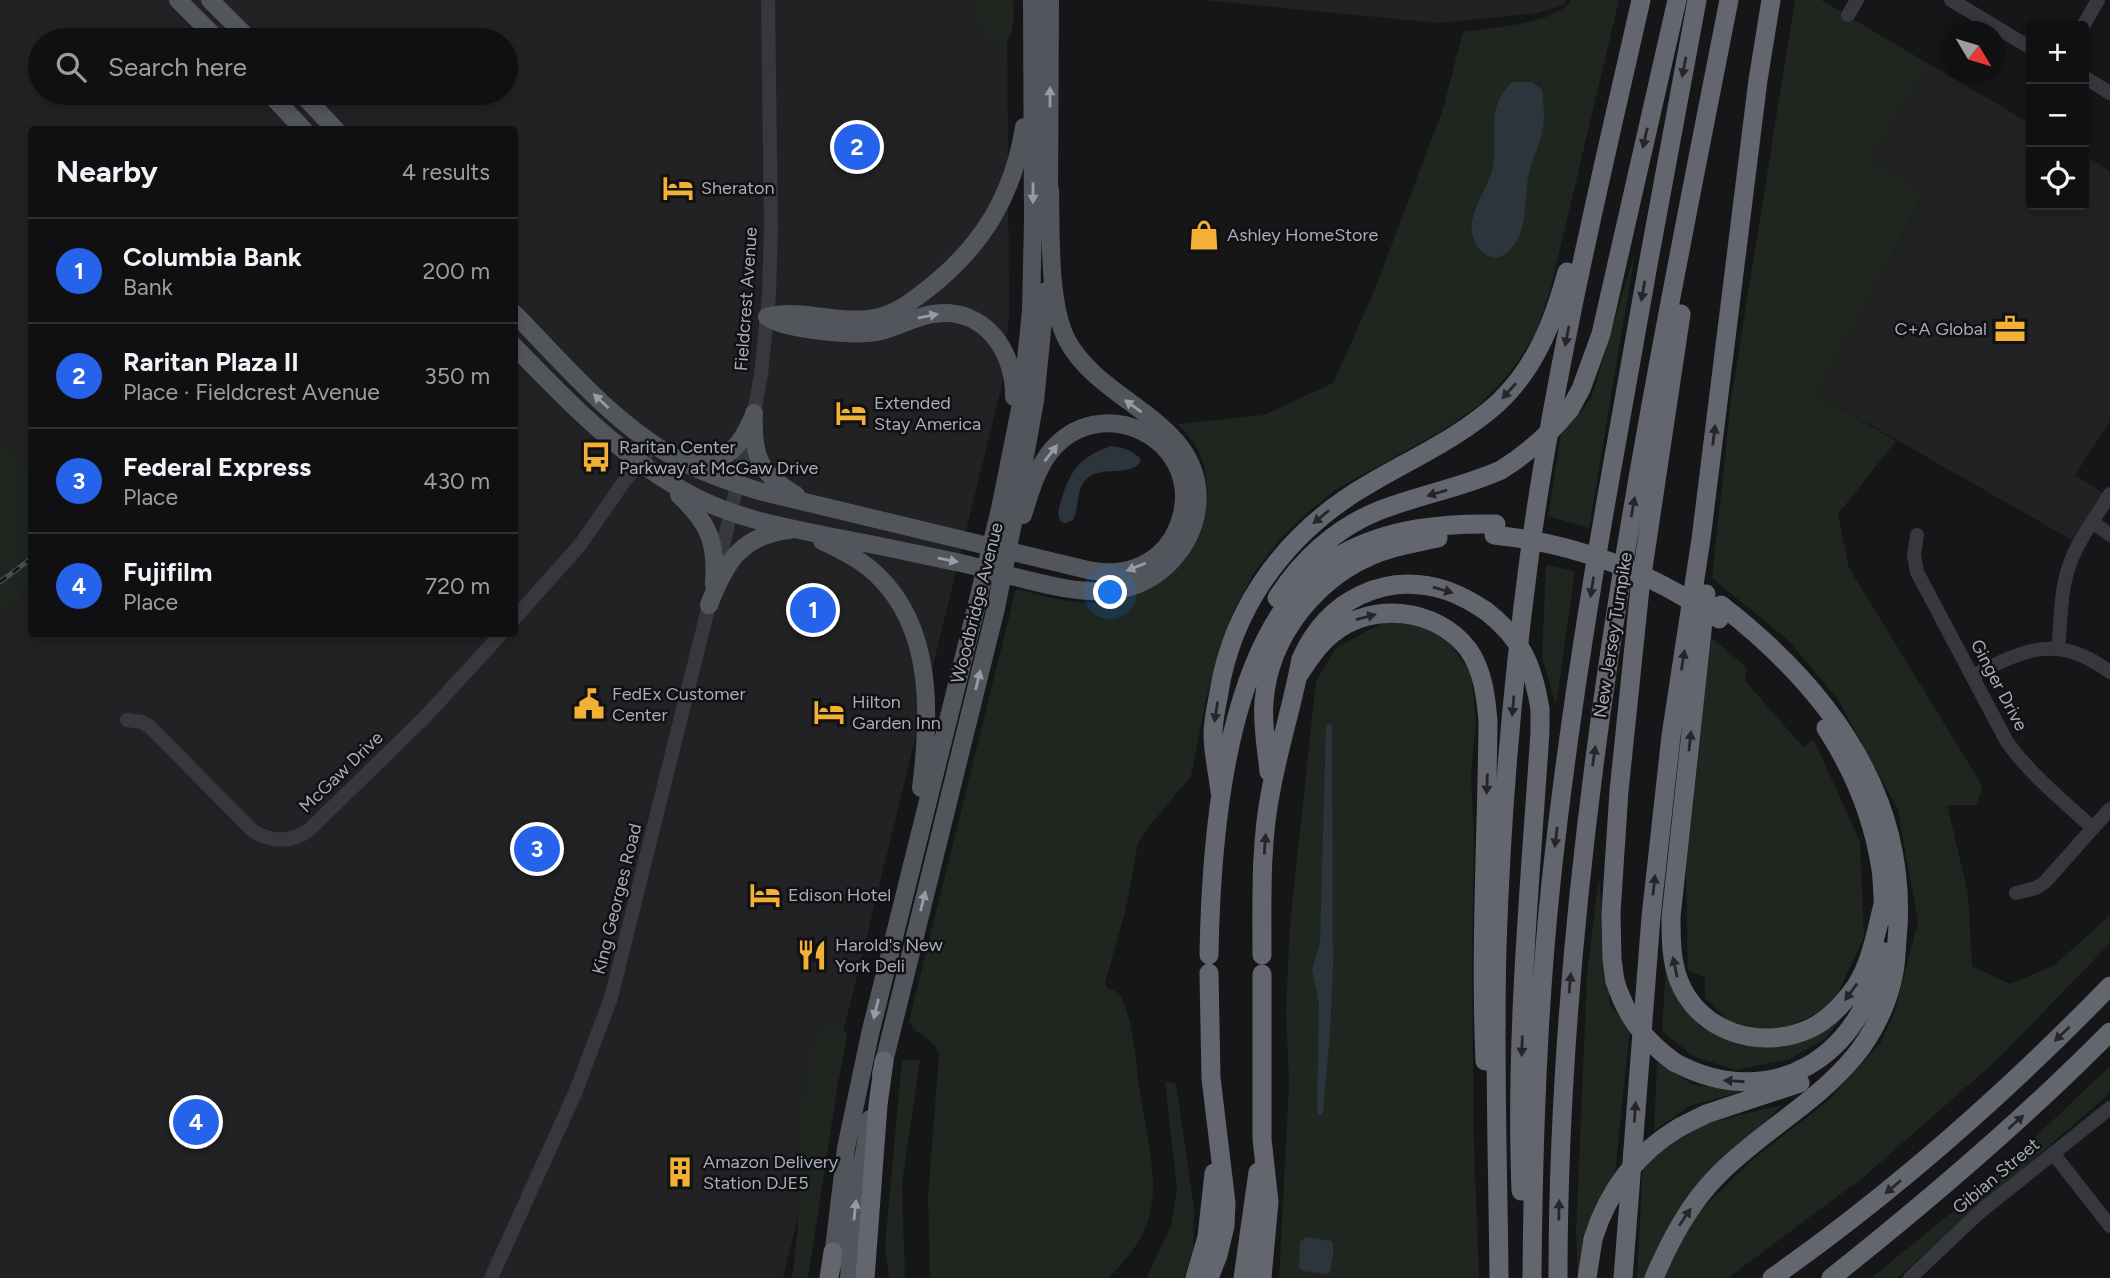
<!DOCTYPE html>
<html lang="en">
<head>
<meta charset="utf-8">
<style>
  :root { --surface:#101012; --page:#19191b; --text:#f1f3f6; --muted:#9c9d9f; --line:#303032; --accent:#2563eb }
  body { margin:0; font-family:Figtree,sans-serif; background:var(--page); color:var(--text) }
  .controls { position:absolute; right:21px; top:21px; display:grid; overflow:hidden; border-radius:7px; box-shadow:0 4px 10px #0003 }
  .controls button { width:63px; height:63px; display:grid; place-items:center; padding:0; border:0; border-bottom:2px solid var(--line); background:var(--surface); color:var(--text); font:35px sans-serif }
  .compass { position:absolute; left:1942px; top:21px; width:63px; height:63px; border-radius:50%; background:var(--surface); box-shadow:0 4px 10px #0003; rotate:128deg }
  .you { position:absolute; left:1111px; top:593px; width:24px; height:24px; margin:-18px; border:5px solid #fff; border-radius:50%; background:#1a73e8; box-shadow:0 0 0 10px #1a73e833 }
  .badge { display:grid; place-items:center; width:46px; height:46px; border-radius:50%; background:var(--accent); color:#fff; font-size:23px; font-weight:700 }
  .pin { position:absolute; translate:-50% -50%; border:4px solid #fff; box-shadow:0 2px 7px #0006 }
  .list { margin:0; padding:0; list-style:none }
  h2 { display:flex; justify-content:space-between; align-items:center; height:91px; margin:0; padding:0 28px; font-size:30px }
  h2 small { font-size:23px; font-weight:400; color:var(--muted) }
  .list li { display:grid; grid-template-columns:46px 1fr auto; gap:21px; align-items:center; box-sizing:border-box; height:105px; padding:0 28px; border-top:2px solid var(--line) }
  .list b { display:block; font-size:26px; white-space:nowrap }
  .list p { margin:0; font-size:23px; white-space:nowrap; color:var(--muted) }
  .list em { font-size:23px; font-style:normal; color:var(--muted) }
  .icon { flex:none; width:38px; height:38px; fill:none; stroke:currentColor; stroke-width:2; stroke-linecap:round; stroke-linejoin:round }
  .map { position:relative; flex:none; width:2110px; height:1278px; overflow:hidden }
  .search { position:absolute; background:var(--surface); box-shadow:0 4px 10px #0003; left:28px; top:28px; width:490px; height:77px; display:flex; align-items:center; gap:18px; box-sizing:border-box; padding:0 24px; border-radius:38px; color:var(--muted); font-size:26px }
  .panel { position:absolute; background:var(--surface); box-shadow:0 4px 10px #0003; left:28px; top:126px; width:490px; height:511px; border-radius:7px }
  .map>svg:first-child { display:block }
  .built { fill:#222225; fill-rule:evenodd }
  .green { fill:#1e261f }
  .water { fill:#2c353c }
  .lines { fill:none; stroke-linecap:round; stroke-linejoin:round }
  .minor { stroke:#37383d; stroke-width:14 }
  .major { stroke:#53555c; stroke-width:18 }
  .highway { stroke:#63666e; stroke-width:19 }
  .rail-casing { stroke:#4a4c52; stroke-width:5 }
  .rail { stroke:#111113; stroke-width:2.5; stroke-dasharray:8; stroke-linecap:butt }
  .major-bridge { stroke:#53555c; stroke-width:18 }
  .highway-bridge { stroke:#63666e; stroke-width:19 }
  .oneway { fill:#26262a }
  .oneway2 { fill:#979ba6 }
  .labels { text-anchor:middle; stroke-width:5; stroke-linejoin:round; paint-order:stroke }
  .poi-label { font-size:18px; fill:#a8adb8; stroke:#111113; text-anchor:start }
  .street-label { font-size:18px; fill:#a8adb8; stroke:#111113 }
</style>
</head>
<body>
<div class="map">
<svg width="2110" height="1278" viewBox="0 0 2110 1278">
  <rect width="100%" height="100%" fill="#161618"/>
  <path class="built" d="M0,0H1007L1009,317L1002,384L783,1278H0ZM40,40H506V93H40ZM32,130H514V634H32Z
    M1201,0H1567L1564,5L1538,13L1439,23Z
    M1929,64L2031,124V205H2084V155L2110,171V421L2075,475L2106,495L2079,544L1818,395L1924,194L1870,160Z"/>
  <path class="green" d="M975,0H1013C1013,15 1016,32 1005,43C972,46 984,17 975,0Z
    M1571,0H1619L1550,291L1534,337L1509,374L1479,405L1443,430L1335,490L1308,512L1279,540L1254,573L1233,613L1207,695L1191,776L1152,823L1138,843L1126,908L1105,983L1107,988L1119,993C1135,1023 1135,1059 1140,1093C1146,1135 1162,1184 1146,1226C1139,1246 1123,1262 1109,1278H930L928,1198L939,1054C932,1035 914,1036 909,1021L1016,589C1045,596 1075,606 1105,602C1126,599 1158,587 1173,572C1207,538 1220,482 1192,440C1188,434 1182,429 1178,424L1264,415L1333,383L1373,294L1443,109L1463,32C1490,28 1556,24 1571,0Z
    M1795,0H1821L1929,64L1870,160L1924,193L1818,395L1896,441L1838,514L1849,568L1983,787L1976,805H1947L1968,893L1972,966L2010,984L2055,965L2110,915V943L1999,1058L1866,1175L1728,1278H1664L1693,1218L1751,1161L1829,1100L1881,1042L1895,1011L1918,922L1898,810L1839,701L1789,641L1712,578L1731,400Z
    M1635,253L1589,528L1548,516L1561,434L1591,399Z
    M0,440L31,474L32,583L0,615Z
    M1546,565L1575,571L1556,705L1542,657Z
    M1414,622L1448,640L1470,672L1474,698L1476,723L1471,773L1474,840L1472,966L1474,1148L1479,1278H1279L1289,1085L1286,1009L1290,924L1316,681L1336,648L1382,623Z
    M1711,637L1747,668L1745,681L1803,747L1814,740L1860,842L1864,937L1831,1008L1772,1033L1730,1022L1705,998V977L1688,970L1686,869Z
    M1599,876L1610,1006L1630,1027L1615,1173L1583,1237L1578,1278L1576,1234L1587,974Z
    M1666,966L1675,994L1701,1027L1743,1046L1794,1042L1847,1011L1826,1038L1790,1059L1735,1070L1693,1056L1662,1031Z
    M826,1025C836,1024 845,1027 847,1037L837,1089L808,1278H792L798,1227L795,1163L802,1111L814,1043L820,1029Z
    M902,1060H920L902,1184L905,1278H889L885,1246Z
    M1657,1062L1694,1085L1744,1091L1689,1106L1654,1131Z
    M2110,1066V1093L1897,1278H1871L1976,1193Z
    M1165,1081L1176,1084L1194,1208L1193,1252L1184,1278H1146L1171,1226L1177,1189Z
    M1782,1105L1711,1174L1648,1278H1637L1643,1163L1703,1124Z"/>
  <path class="water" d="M1512,82H1532L1542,90C1544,104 1545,118 1542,132C1539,148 1530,163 1528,178C1525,201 1527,233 1510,250C1490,271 1468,243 1472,222C1475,202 1489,186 1493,167C1498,134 1485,108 1512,82Z
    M1111,446C1123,447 1131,450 1140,458V463C1126,479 1093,461 1081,487C1077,498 1078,509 1073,520L1066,523L1061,522C1056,515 1059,509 1061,501C1070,470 1080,457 1111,446Z
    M1329,723L1332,725L1333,969L1330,1033L1323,1113L1320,1116L1317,1113L1319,1003L1312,969L1320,944L1326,726Z
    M1306,1237L1332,1241C1335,1250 1332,1262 1330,1271L1327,1274L1303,1271L1299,1267L1300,1242Z"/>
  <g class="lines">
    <path class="minor" d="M1951,0L2031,48
      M1848,15L1857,0
      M2083,26L2098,0
      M2084,77L2110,93
      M2093,522L2110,535
      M1917,535L1914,555L1917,572L2007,742C2031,775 2063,801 2093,828
      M718,567L754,413L761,374L769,296L771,228L768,0
      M514,619L580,545L623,483L654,444
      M2058,649C2061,622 2060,592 2069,566C2078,540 2096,517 2110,494
      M1972,676C2026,649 2056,633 2110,672
      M127,720L142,722L150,727L253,831C272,842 291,843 309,830L425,717L501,634
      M2016,893L2036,888L2045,882L2110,809
      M2053,1153L2110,1226
      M491,1278L576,1091L611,998L711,597
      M1910,1278L1980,1212L2110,1108"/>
    <path class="major" d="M178,0L218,40
      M210,0L250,40
      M269,93L304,130
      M301,93L336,130
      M1049,200L1050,0
      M514,313C566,366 616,427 683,462C708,475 733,483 759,491L1088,570C1114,575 1137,572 1158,555C1170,545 1178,530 1182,514C1199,437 1100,390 1050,452C1036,470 1030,493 1023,515
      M767,317C800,308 834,323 868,319C891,317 907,305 925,291C981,248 1013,197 1024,127
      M767,317C785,330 854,336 877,332C896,328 913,317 933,314C984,306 1015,351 1014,397
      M514,346C569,403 623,459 693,496C735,518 783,527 828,536C873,544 917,554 961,563C1007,573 1076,599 1122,589C1160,581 1192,548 1197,508C1207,422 1101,405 1067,340C1048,304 1051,231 1050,189
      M754,413C752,456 759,473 796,495
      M688,462C723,467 740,448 753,417
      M679,495C709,523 717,543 714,584
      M1016,506L1035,401L1046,291
      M1000,509L1022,399L1031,311L1033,221L1032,0
      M822,541C842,550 862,560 877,575C934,629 930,717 921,788
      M709,605C725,563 741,535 790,530
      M881,1074L996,608
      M832,1266L846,1148L870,1034L977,604
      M849,1278L856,1200L870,1119"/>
    <path class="highway" d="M1570,409L1581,389L1601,334L1677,0
      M1706,594L1671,917C1671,938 1671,961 1679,981C1699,1032 1760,1051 1809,1029C1827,1021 1844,1003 1856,986C1871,963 1876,932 1883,905
      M1277,598C1301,560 1336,528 1378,511C1418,495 1461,488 1501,470
      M1298,676C1308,661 1318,645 1332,634C1372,601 1436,608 1468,649C1483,670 1486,697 1488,721C1487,835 1480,948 1485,1061
      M1826,728C1854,771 1873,818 1881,869C1883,885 1883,901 1884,917
      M1269,772C1267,750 1262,725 1264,702C1269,635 1318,575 1380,552C1399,545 1419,542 1438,538
      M1220,792C1218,773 1213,753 1213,734C1213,720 1217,705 1219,692C1234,601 1291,529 1369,484C1413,458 1461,437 1499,402C1536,367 1554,320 1567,272
      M1209,955C1211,836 1225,619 1342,554C1390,528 1443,523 1496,524
      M1262,955C1262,901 1260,844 1271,790C1279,746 1293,703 1301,659C1327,600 1385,570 1448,591C1462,596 1474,603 1486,611
      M1209,973L1211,1078L1226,1203L1225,1226L1218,1255L1209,1278
      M1615,981L1612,959L1611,913L1619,791L1640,588L1681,314
      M1674,1062C1772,1115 1864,1056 1882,951
      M1680,1127L1706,1114L1800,1083
      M1521,1191C1515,1038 1530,884 1540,732V709
      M829,1278L833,1252
      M865,1278L878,1105L884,1061
      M1195,1278L1207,1237L1214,1173
      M1243,1278L1258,1172
      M1262,1278L1269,1202L1262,1139V974
      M1499,1278C1498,1168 1494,1057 1497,947C1501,818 1512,688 1529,559C1554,371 1599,185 1641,0
      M1532,1278C1533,1146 1537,1014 1551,883C1567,732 1591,583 1618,434C1643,289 1670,145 1697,0
      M1558,1278C1558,846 1646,422 1729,0
      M1587,1278L1593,1239
      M1623,1278L1651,917L1671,736L1701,539L1758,80L1771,0
      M1654,1278C1670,1241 1689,1204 1718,1175C1760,1132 1815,1104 1854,1057C1873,1034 1889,1002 1894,972C1896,962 1896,951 1897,940C1911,797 1828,688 1721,605
      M1772,1278C1894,1192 2006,1093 2110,986
      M1831,1278C1928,1201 2023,1120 2110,1032"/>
    <g class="rail-casing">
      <path id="rail" d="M0,582L32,558"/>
    </g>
    <use href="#rail" class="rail"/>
    <path class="major-bridge" d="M977,604L1000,509
      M996,608L1015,513"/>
    <path class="highway-bridge" d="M1501,470C1528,453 1550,434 1570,409
      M1494,535C1579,544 1648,571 1719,619
      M1486,611C1522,639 1533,666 1540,709
      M1615,981C1626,1016 1644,1040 1674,1062
      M1593,1239C1608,1191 1636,1153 1680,1127"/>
  </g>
  <defs><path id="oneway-solid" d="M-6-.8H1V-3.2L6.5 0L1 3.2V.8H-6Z" transform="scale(1.75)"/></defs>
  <g class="oneway">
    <use href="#oneway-solid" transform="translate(1684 67) rotate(101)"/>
    <use href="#oneway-solid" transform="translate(1645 138) rotate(103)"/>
    <use href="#oneway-solid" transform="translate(1643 291) rotate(100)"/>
    <use href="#oneway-solid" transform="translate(1567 336) rotate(101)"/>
    <use href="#oneway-solid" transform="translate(1509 391) rotate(132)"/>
    <use href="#oneway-solid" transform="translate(1714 435) rotate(-83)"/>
    <use href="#oneway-solid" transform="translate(1437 493) rotate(164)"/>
    <use href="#oneway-solid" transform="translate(1633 507) rotate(-80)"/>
    <use href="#oneway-solid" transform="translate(1321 517) rotate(140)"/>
    <use href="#oneway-solid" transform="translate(1592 587) rotate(99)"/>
    <use href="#oneway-solid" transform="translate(1443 590) rotate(16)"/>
    <use href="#oneway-solid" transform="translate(1366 617) rotate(-15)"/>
    <use href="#oneway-solid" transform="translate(1683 660) rotate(-81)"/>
    <use href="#oneway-solid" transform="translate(1513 706) rotate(95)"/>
    <use href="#oneway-solid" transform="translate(1216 712) rotate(99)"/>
    <use href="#oneway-solid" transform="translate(1690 741) rotate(-84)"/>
    <use href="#oneway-solid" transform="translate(1594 756) rotate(-82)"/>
    <use href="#oneway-solid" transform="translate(1487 784) rotate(92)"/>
    <use href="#oneway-solid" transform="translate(1556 837) rotate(97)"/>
    <use href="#oneway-solid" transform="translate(1265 844) rotate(-86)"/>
    <use href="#oneway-solid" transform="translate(1654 885) rotate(-84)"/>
    <use href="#oneway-solid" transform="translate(1675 967) rotate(-102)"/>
    <use href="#oneway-solid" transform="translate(1570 983) rotate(-85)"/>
    <use href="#oneway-solid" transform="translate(1851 992) rotate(126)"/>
    <use href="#oneway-solid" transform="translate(2062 1034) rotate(136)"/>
    <use href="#oneway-solid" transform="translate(1522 1046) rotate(92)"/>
    <use href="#oneway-solid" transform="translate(1734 1081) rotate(-176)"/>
    <use href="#oneway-solid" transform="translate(1635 1112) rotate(-86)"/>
    <use href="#oneway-solid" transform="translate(2016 1122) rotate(-42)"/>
    <use href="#oneway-solid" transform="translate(1893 1187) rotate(140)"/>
    <use href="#oneway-solid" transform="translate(1559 1210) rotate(-89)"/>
    <use href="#oneway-solid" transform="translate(1685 1217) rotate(-56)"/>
  </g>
  <g class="oneway2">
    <use href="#oneway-solid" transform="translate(1050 97) rotate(-90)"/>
    <use href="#oneway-solid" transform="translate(1033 193) rotate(90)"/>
    <use href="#oneway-solid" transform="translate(928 316) rotate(-12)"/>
    <use href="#oneway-solid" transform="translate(601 401) rotate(-137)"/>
    <use href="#oneway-solid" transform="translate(1133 406) rotate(-144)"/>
    <use href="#oneway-solid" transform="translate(1051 453) rotate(-52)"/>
    <use href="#oneway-solid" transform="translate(948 560) rotate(12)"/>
    <use href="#oneway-solid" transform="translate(1136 567) rotate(158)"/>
    <use href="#oneway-solid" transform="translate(978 680) rotate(-76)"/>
    <use href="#oneway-solid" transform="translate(923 901) rotate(-76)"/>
    <use href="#oneway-solid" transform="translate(876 1009) rotate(104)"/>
    <use href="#oneway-solid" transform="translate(855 1210) rotate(-84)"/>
  </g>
  <defs>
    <g id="hotel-bare" transform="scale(2.415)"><path d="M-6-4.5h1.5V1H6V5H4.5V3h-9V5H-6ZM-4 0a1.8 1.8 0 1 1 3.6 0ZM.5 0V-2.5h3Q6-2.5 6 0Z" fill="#f2b134" stroke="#111113" stroke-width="2.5" paint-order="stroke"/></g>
    <g id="shop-bare" transform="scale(2.415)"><path d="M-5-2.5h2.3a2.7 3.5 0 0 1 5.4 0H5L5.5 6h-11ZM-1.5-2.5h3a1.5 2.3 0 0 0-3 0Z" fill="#f2b134" stroke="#111113" stroke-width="2.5" paint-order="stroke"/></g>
    <g id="office-bare" transform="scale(2.415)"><path d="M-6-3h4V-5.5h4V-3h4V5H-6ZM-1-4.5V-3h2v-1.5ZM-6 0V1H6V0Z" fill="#f2b134" stroke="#111113" stroke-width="2.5" paint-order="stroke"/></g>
    <g id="bus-bare" transform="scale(2.415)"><path d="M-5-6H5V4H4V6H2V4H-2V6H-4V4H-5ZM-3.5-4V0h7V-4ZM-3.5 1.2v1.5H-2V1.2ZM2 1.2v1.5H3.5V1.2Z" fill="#f2b134" stroke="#111113" stroke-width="2.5" paint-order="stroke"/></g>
    <g id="civic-bare" transform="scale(2.415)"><path d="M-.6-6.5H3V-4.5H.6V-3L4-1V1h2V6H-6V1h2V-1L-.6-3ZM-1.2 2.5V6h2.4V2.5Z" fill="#f2b134" stroke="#111113" stroke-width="2.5" paint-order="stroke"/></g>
    <g id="restaurant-bare" transform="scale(2.415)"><path d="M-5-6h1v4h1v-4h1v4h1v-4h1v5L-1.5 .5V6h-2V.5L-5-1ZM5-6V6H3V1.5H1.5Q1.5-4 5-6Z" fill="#f2b134" stroke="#111113" stroke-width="2.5" paint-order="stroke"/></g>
    <g id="building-bare" transform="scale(2.415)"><path d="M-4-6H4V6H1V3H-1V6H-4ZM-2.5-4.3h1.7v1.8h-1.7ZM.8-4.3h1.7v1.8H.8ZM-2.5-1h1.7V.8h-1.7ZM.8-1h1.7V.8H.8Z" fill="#f2b134" stroke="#111113" stroke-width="2.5" paint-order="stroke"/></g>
  </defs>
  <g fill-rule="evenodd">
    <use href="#hotel-bare" x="678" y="188"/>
    <use href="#shop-bare" x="1204" y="235"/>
    <use href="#office-bare" x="2010" y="329"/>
    <use href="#hotel-bare" x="851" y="413"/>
    <use href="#bus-bare" x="596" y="457"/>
    <use href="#civic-bare" x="589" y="704"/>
    <use href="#hotel-bare" x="829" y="712"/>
    <use href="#hotel-bare" x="765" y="895"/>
    <use href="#restaurant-bare" x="812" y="955"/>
    <use href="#building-bare" x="680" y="1172"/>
  </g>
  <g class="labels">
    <g class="poi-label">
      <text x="701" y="194">Sheraton</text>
      <text x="1227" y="241">Ashley HomeStore</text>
      <text x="1987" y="335" text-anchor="end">C+A Global</text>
      <text x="874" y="409">Extended<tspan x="874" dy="21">Stay America</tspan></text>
      <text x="619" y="453">Raritan Center<tspan x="619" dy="21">Parkway at McGaw Drive</tspan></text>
      <text x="612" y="700">FedEx Customer<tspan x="612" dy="21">Center</tspan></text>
      <text x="852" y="708">Hilton<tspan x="852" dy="21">Garden Inn</tspan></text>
      <text x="788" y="901">Edison Hotel</text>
      <text x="835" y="951">Harold's New<tspan x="835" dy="21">York Deli</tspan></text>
      <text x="703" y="1168">Amazon Delivery<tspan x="703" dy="21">Station DJE5</tspan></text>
    </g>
    <g class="street-label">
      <text transform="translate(746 299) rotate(-86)" y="6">Fieldcrest Avenue</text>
      <text transform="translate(977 603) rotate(-76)" y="6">Woodbridge Avenue</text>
      <text transform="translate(1613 635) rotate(-81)" y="6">New Jersey Turnpike</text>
      <text transform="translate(1999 685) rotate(62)" y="6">Ginger Drive</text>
      <text transform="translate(341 772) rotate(-44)" y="6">McGaw Drive</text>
      <text transform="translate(617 899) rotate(-76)" y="6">King Georges Road</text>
      <text transform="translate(1996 1176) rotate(-40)" y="6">Gibian Street</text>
    </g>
  </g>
</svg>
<div class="controls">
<button>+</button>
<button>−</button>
<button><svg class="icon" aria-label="locate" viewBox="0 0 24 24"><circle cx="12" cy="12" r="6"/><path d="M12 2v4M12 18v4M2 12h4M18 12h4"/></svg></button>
</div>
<svg class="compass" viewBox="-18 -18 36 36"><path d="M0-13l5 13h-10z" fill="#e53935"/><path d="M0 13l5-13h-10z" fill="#9c9d9f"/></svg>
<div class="you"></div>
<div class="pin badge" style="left:813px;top:610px">1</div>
<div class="pin badge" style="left:857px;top:147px">2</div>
<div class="pin badge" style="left:537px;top:849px">3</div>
<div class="pin badge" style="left:196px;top:1122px">4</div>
<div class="search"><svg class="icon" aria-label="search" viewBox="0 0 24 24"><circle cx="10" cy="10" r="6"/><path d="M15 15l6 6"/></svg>Search here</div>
<section class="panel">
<h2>Nearby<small>4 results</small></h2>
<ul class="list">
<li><span class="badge">1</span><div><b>Columbia Bank</b><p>Bank</p></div><em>200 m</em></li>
<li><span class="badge">2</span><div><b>Raritan Plaza II</b><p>Place · Fieldcrest Avenue</p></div><em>350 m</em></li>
<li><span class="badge">3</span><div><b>Federal Express</b><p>Place</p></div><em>430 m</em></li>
<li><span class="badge">4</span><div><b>Fujifilm</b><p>Place</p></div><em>720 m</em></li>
</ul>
</section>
</div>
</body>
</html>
